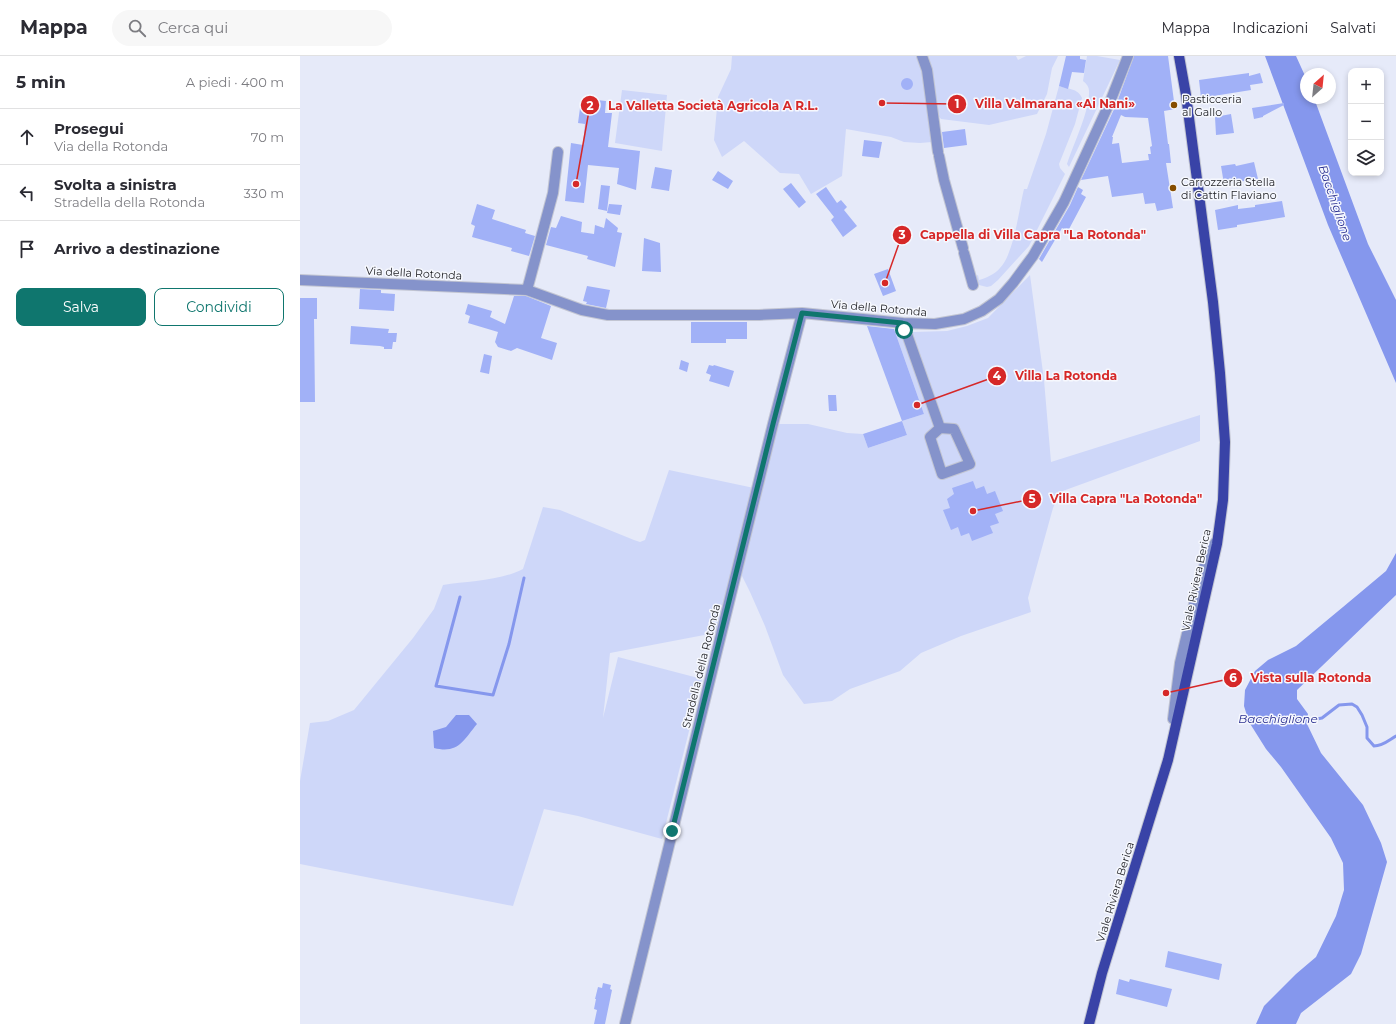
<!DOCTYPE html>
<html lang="it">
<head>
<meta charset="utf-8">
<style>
  :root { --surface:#fff; --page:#f7f7f7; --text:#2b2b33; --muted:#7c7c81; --line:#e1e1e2; --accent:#0f766e }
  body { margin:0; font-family:Montserrat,sans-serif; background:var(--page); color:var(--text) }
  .controls { position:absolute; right:12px; top:12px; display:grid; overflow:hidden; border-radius:8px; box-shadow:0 2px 6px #0003 }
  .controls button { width:36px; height:36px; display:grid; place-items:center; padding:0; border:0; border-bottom:1px solid var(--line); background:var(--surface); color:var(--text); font:20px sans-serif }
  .compass { position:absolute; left:1000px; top:12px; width:36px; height:36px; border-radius:50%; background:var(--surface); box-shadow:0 2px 6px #0003; rotate:27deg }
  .stop { position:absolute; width:12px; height:12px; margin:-9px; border:3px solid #0f766e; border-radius:50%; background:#fff }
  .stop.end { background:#0f766e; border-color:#fff; box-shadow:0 1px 4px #0008 }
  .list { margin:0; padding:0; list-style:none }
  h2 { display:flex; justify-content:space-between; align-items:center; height:52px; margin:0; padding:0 16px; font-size:17px }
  h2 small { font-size:13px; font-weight:400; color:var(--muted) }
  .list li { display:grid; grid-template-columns:26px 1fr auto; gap:12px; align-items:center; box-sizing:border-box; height:56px; padding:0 16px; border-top:1px solid var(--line) }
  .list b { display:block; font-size:15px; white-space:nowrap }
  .list p { margin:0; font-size:13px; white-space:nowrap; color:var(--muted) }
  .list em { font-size:13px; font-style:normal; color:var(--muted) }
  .actions { display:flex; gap:8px; padding:12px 16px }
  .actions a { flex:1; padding:9px 0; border:1px solid var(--accent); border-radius:8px; text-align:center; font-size:14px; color:var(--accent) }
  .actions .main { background:var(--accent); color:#fff }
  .icon { flex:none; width:22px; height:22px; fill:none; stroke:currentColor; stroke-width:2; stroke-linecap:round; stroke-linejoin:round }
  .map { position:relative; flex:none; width:1096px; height:968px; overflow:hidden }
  header { display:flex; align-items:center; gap:24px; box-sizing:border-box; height:56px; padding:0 20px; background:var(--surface); border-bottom:1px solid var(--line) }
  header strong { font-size:19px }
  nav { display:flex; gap:22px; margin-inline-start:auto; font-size:14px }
  .search { width:280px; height:36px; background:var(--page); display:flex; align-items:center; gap:10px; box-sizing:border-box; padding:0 14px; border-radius:22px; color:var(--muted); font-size:15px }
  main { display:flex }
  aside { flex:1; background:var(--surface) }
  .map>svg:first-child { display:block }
  .green { fill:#ced7f9 }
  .water { fill:#8597ed }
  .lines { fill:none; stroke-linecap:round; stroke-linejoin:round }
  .stream { stroke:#8597ed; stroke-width:3 }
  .building { fill:#a1b1f7; fill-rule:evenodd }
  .minor-casing { stroke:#c2c5d2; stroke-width:12 }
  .major-casing { stroke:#c2c5d2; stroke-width:12 }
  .minor { stroke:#8593cb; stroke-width:10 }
  .major { stroke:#3943a7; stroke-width:10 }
  .route { stroke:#0f766e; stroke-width:5 }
  .poi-dot { fill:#864d00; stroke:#f6f8fe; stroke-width:1.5 }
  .labels { text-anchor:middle; stroke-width:3; stroke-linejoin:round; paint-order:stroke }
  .poi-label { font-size:11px; fill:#1c1d22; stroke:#f6f8fe; text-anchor:start }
  .street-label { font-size:11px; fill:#1c1d22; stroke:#f6f8fe }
  .water-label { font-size:12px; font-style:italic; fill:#2a2f90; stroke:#f6f8fe }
  .leader { fill:none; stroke:#d62828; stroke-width:1.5 }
  .callout-dot { fill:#d62828; stroke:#f6f8fe; stroke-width:1.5 }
  .mark-label { font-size:12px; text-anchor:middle; font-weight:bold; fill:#fff }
  .callout-label { font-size:12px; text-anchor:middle; font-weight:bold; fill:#d62828; stroke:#f6f8fe; stroke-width:3; stroke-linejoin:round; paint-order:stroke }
</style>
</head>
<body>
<header>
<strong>Mappa</strong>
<div class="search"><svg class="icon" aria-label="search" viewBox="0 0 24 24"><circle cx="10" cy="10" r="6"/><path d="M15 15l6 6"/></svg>Cerca qui</div>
<nav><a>Mappa</a><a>Indicazioni</a><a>Salvati</a></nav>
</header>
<main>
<aside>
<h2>5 min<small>A piedi · 400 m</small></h2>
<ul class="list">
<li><svg class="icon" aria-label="ahead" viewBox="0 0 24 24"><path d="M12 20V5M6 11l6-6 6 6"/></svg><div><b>Prosegui</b><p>Via della Rotonda</p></div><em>70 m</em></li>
<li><svg class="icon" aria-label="left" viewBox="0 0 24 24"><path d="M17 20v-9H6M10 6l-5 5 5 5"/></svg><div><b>Svolta a sinistra</b><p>Stradella della Rotonda</p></div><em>330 m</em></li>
<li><svg class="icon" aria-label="arrive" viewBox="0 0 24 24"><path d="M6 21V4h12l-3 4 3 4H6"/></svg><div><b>Arrivo a destinazione</b></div></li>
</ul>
<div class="actions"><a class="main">Salva</a><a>Condividi</a></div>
</aside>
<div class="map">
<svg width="1096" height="968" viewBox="0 0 1096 968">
  <rect width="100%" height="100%" fill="#e6eaf9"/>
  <path class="green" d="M432,0H619L625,17L632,86L620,87L604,86L591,81L546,73L542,120L511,138L499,118L480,117L444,85L422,101L414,84L418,41L431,13Z
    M622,0H716L718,4L726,0H758L752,12L747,38L737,58L689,69L641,63L632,52Z
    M787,0H797L820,4L769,111L767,108C773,89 790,54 789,35C789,31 787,28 783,25Z
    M759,30C767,33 778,32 782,42L775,68L759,108L760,112L765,118L729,190L698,224L691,230L687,231L679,229L676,220L678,219L679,224C686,222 695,218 700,212C714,198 719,153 724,133H727L746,78Z
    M322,34L367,39L362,95L315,87Z
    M730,219L744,324L751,406L900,359V385L760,436L753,452L728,542L731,556L661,580L621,597L600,615L550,633L532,645L504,648L483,619L465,570L450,536L438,512L473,368H508L547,377L563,378L568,392L607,379L602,365L624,358L594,273L614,276L647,275L667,270L688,262Z
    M369,414L454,432L420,576L310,597L303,662L318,601L402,623L362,783L278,760L244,753L213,850L0,808V725L10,667L28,665L54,654L113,582L134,553L143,529C168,525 200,525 223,513L243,451L260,454L334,484L340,486L345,484Z"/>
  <path class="water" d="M965,0H996L1006,22V42H1014L1068,188L1096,244V327L1028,169Z
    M1096,497V539L997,634V643L1008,658L1007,668L1021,697L1063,749L1081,787L1087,806L1061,898L1051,918L1001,957L996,968H956L964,950L996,918L1016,901L1036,860L1044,834L1043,807L1031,782L981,711L966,693L949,666L944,650L945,634L955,615L968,604L996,590L1043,551L1086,515Z
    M156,659H169L177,668C163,685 158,698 134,692L133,675L146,671Z"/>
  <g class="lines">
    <path class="stream" d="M160,541L136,630L193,639L209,588L224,522
      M1007,665L1022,662L1039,649L1052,648L1057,651L1062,659L1067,671V682L1074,690C1083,690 1089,684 1096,680"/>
  </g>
  <path class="building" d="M766,0H780V3L786,4L784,17L772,16L768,33L759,30Z
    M834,0H868L875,53L864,55L868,88H869L871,107H866L873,152L857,155L855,147L845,148L843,137L812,141L808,120L781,124L816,49ZM821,59L825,61L848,62L852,90L850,91L851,98H848L849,104L822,107L819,87L812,88L813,81H812Z
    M949,17V20L960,17L963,27L950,29L951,34L901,42L899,24Z
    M601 28a6 6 0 1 1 12 0a6 6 0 1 1-12 0Z
    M288,43L306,45L305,57H312L308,91L340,95L336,134L317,128L319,112L288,109L284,147L265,145L271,87L283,89L285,68L278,67L280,52L287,54Z
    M984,47V49L963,60V61L954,63L952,52Z
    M931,58L934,77L916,79L915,61Z
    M665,73L667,89L644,92L642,76Z
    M564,84L582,86L579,102L562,100Z
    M954,106L958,123L924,128L921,110L935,108L936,110Z
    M355,111L372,114L369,135L351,132Z
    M418,115L433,125L428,133L412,124Z
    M491,127L506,146L499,152L483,133Z
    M301,129L310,130L307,155L298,153Z
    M526,131L537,147L541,144L547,151L544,154L557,170L543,181L531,164L534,161L516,138Z
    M778,131L783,134L781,138L786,141L768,175L762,172L742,206L739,203L770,149Z
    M982,145L985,161L937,169V171L918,174L915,154L938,149V153L955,151V149Z
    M177,148L195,154L192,163L226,174L225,177L235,180L229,200L211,195L212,192L172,181L175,170L171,168Z
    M309,148L322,149L320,159L307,157Z
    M261,160L282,166L281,176L294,178L295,169L304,172L306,162L318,172L317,176L322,177L315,211L287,203L288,200L246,189L251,171L256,172Z
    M344,182L360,187L361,216L342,215Z
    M588,213L596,235L583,240L574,218Z
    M287,230L310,234L306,252L286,248L287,246L283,245Z
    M60,233L81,234V237L95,238L94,255L59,253Z
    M214,240H226L251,250L241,282L257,287L252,304L217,292L211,295L198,291L195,286L198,276L168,267L170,260L165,258L168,248L192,255L190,261L205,268Z
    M0,242H17V263H14L15,346H0Z
    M391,266H447V283H426V287H391Z
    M51,270L89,273L88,277H97L96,286H93L92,293H84V291L80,290L50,288Z
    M567,270L594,273L624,358L602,365Z
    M184,298L192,300L189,318L180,316Z
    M381,304L389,307L387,316L379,313Z
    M409,309L413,310L414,309L434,315L429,331L409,325L411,319L406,317Z
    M528,339H536L537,355H529Z
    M602,365L607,379L568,392L563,378Z
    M673,425L676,433L684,430L687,438L695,435L703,455L695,458L699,467L690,470L693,477L672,485L669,477L661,480L658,471L651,474L643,454L650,452L647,443L654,438L652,432Z
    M868,895L922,908L919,924L865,911Z
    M819,923L829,926L830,923L872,933L867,951L816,938Z
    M303,927L311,929L310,933L312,934L305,968H294L297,954L294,953L296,943H295L298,931L302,932Z"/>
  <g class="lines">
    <g class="minor-casing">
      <path id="minor" d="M622,0L627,14L638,96
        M639,100L644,124L663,192
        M664,197L673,229
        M0,224L227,234L282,254L308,259H459L502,257L603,267L635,268L664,263L682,255L699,243L713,227L733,200L764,146L810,46L828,0
        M227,234L253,137L258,96
        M603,267L640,372L630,381L642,418L670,408L654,373L640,372
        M873,663L880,607L902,515L915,487
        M325,968L473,368L502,257"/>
    </g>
    <g class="major-casing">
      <path id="major" d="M789,968L802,917L868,704L917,488L923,444L925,386L920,317L913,246L886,39L879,0"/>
    </g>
    <use href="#minor" class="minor"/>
    <use href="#major" class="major"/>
  </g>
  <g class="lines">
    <path class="route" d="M372,775L473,368L502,257L602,267L604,274"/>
  </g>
  <g class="poi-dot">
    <circle cx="874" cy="49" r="4"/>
    <circle cx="873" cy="132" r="4"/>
  </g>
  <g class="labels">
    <g class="poi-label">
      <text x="882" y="47">Pasticceria<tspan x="882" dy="13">al Gallo</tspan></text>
      <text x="881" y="130">Carrozzeria Stella<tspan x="881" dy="13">di Cattin Flaviano</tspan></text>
    </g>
    <g class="street-label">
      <text transform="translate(114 217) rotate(3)" y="4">Via della Rotonda</text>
      <text transform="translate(579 252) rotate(5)" y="4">Via della Rotonda</text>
      <text transform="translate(896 524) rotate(-78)" y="4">Viale Riviera Berica</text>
      <text transform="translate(401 610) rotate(-76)" y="4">Stradella della Rotonda</text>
      <text transform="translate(815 836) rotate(-73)" y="4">Viale Riviera Berica</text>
    </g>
    <g class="water-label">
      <text transform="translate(1035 147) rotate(71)" y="4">Bacchiglione</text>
      <text x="978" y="667">Bacchiglione</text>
    </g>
  </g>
  <path class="leader" d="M582 47L657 48M276 128L290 49M585 227L602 179M617 349L697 320M673 455L732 443M866 637L933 622"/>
  <g class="callout-dot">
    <circle cx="582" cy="47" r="4"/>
    <circle cx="276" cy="128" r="4"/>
    <circle cx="585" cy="227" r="4"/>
    <circle cx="617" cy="349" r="4"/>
    <circle cx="673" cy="455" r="4"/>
    <circle cx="866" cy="637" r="4"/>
    <circle cx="657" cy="48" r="10"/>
    <circle cx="290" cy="49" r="10"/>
    <circle cx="602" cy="179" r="10"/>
    <circle cx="697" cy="320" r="10"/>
    <circle cx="732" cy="443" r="10"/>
    <circle cx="933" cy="622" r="10"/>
  </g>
  <g class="mark-label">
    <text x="657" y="52">1</text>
    <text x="290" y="54">2</text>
    <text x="602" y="183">3</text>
    <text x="697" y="324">4</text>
    <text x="732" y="447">5</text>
    <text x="933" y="626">6</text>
  </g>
  <g class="callout-label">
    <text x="755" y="52">Villa Valmarana «Ai Nani»</text>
    <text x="413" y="54">La Valletta Società Agricola A R.L.</text>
    <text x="733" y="183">Cappella di Villa Capra "La Rotonda"</text>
    <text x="766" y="324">Villa La Rotonda</text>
    <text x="826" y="447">Villa Capra "La Rotonda"</text>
    <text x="1011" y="626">Vista sulla Rotonda</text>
  </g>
</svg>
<div class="controls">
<button>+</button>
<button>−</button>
<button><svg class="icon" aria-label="layers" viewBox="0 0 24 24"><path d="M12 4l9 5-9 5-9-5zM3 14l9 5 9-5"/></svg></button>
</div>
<svg class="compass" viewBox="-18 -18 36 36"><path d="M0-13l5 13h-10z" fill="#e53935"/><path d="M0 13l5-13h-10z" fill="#7c7c81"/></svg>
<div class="stop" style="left:604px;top:274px"></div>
<div class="stop end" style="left:372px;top:775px"></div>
</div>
</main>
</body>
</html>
